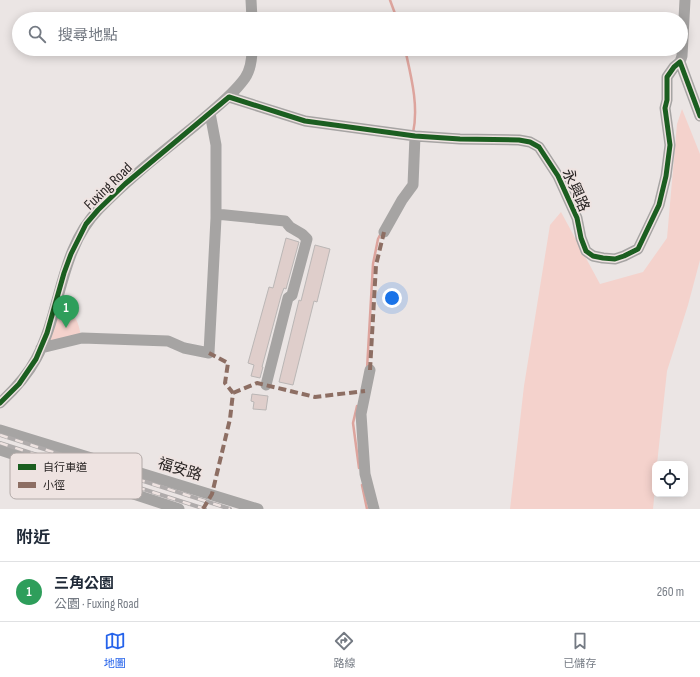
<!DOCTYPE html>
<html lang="zh-TW">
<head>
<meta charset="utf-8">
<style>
  :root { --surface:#fff; --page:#f2f2f3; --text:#1f2937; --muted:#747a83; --line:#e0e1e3; --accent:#2563eb }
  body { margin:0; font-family:"Sofia Sans Condensed","Noto Sans TC",sans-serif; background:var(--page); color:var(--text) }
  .controls { position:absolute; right:12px; bottom:12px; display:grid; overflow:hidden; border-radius:8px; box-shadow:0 2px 10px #0003 }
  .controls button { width:36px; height:36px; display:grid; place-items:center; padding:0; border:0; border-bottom:1px solid var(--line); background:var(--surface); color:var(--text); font:20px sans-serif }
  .you { position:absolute; left:392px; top:298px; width:14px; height:14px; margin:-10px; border:3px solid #fff; border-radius:50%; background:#1a73e8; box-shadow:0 0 0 6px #1a73e833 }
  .badge { display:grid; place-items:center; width:26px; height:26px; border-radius:50%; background:var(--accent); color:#fff; font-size:13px; font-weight:700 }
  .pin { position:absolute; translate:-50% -33px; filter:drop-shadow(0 1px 2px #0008) }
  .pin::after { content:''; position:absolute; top:21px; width:14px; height:12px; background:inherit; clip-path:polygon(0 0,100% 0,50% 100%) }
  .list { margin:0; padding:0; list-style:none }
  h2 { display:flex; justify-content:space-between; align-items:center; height:52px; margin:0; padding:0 16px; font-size:17px }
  h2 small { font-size:13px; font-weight:400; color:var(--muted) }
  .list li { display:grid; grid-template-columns:26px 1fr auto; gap:12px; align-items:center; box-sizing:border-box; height:60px; padding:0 16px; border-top:1px solid var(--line) }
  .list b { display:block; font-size:15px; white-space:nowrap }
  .list p { margin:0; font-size:13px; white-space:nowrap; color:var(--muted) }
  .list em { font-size:13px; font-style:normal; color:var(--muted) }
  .icon { flex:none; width:22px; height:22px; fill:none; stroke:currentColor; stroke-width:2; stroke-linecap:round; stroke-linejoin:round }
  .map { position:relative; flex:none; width:700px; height:509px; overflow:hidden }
  .search { position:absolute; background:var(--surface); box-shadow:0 2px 10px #0003; left:12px; right:12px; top:12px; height:44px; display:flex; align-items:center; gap:10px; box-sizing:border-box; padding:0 14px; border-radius:22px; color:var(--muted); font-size:15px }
  .sheet { height:112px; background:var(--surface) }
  nav { display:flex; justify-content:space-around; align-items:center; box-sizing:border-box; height:56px; border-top:1px solid var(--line); background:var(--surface); font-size:11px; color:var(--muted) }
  nav a { display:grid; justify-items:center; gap:2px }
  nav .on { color:var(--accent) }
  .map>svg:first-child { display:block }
  .green { fill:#f4d2cc }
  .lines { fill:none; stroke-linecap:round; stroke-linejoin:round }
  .stream { stroke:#dda49d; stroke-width:2.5 }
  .building { fill:#dfcecb; stroke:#bab6b5 }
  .minor { stroke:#a6a4a3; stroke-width:11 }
  .rail-casing { stroke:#afabab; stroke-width:4 }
  .rail { stroke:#eee3e1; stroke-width:2.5; stroke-dasharray:8; stroke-linecap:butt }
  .quiet { stroke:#8d6e63; stroke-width:4; stroke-dasharray:8 4; stroke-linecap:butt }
  .cycleway-casing { stroke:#eee3e1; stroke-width:8 }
  .cycleway { stroke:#1b5e20; stroke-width:5 }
  .labels { text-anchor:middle; stroke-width:4; stroke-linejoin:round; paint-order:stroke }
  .street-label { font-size:15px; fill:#282423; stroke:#eee3e1 }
  .key { fill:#eee3e1; stroke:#b3aaa8; stroke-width:1 }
  .key-label { font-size:11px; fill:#282423 }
</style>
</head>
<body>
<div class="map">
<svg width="700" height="509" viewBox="0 0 700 509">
  <rect width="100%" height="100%" fill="#ebe5e4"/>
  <path class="green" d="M682,109L700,154V260L688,305L667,371L657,464H655V488L653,509H510L524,386L550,225L561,212L600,284L643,272L667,238L677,124Z
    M59,313C77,314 77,319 81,335L49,343Z"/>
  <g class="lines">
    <path class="stream" d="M390,0L397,19
      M405,49C411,76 419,106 413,133
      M367,369L373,264L378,239L381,233
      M357,406L353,423L359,468
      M362,485L367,509"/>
  </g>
  <path class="building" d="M286,238L299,242L286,289L284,288L281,296L262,367H263L260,378L251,376L254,365L248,363L269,287L273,288Z
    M315,245L330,249L317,302L314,301L293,385L279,382L299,300L301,301Z
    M252,394L268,396L266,410L253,409L254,402L251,401Z"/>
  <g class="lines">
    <path class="minor" d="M251,0L252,19
      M680,62L682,56L685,0
      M680,62L700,116
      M229,97L305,121L415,136L460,139L519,140L530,142L539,147L558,176L577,218L581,238L586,251L593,256L603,258L615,259L624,256L638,249L659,205L666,176L670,145L665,108L667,100V77L674,67L680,62
      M216,214L285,221L290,227L302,234L307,239L292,295L288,298L266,385
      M384,232L402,200L413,185L415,136
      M41,348L82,338L168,341L184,348L209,353L216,218V145L210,113
      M370,370L361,414L365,474L374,509
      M0,403C14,390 27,376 36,359C62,311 59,250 99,209C129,178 164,151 197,124C214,109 232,96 245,78C251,69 252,59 252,49
      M0,430L258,509
      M0,450L179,509"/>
    <g class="rail-casing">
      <path id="rail" d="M0,435L230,509
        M0,443L205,509"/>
    </g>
    <use href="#rail" class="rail"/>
    <path class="quiet" d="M370,370L376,265L384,232
      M233,393L257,383L315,397L365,391
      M203,509L212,494L230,419L233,393L225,383L228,363L209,353"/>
    <g class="cycleway-casing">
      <path id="cycleway" d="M0,403L19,384L36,359L47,333L64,273L71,254L86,224L98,210L125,184L229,97L305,121L415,136L460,139L519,140L530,142L539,147L558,176L577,218L581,238L586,251L593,256L603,258L615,259L624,256L638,249L659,205L666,176L670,145L665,108L667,100V77L674,67L680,62L700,116"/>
    </g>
    <use href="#cycleway" class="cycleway"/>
  </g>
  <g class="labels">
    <g class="street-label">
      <text transform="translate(108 186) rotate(-44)" y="5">Fuxing Road</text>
      <text transform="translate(576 190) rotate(66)" y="5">永興路</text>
      <text transform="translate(180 469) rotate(17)" y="5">福安路</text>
    </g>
  </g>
  <rect x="10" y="453" width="132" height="46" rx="6" class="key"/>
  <rect x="18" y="464" width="18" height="6" fill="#1b5e20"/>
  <rect x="18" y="482" width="18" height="6" fill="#8d6e63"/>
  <g class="key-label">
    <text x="43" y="471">自行車道</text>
    <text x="43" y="489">小徑</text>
  </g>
</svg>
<div class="controls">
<button><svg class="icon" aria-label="locate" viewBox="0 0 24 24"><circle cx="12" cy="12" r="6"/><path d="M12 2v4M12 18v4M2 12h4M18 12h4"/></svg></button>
</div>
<div class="you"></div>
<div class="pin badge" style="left:66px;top:328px;background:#2e9e5b">1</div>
<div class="search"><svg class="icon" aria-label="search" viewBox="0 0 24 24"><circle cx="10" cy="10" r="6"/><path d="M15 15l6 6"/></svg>搜尋地點</div>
</div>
<section class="sheet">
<h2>附近<small></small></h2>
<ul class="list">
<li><span class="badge" style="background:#2e9e5b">1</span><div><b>三角公園</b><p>公園 · Fuxing Road</p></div><em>260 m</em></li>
</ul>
</section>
<nav>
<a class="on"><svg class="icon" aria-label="map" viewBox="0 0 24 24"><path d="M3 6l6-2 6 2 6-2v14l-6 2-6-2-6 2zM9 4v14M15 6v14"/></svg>地圖</a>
<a><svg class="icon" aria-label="directions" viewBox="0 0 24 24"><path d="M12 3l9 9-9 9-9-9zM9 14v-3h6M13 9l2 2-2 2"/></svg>路線</a>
<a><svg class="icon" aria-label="saved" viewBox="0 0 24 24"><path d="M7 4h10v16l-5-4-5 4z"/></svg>已儲存</a>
</nav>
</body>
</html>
